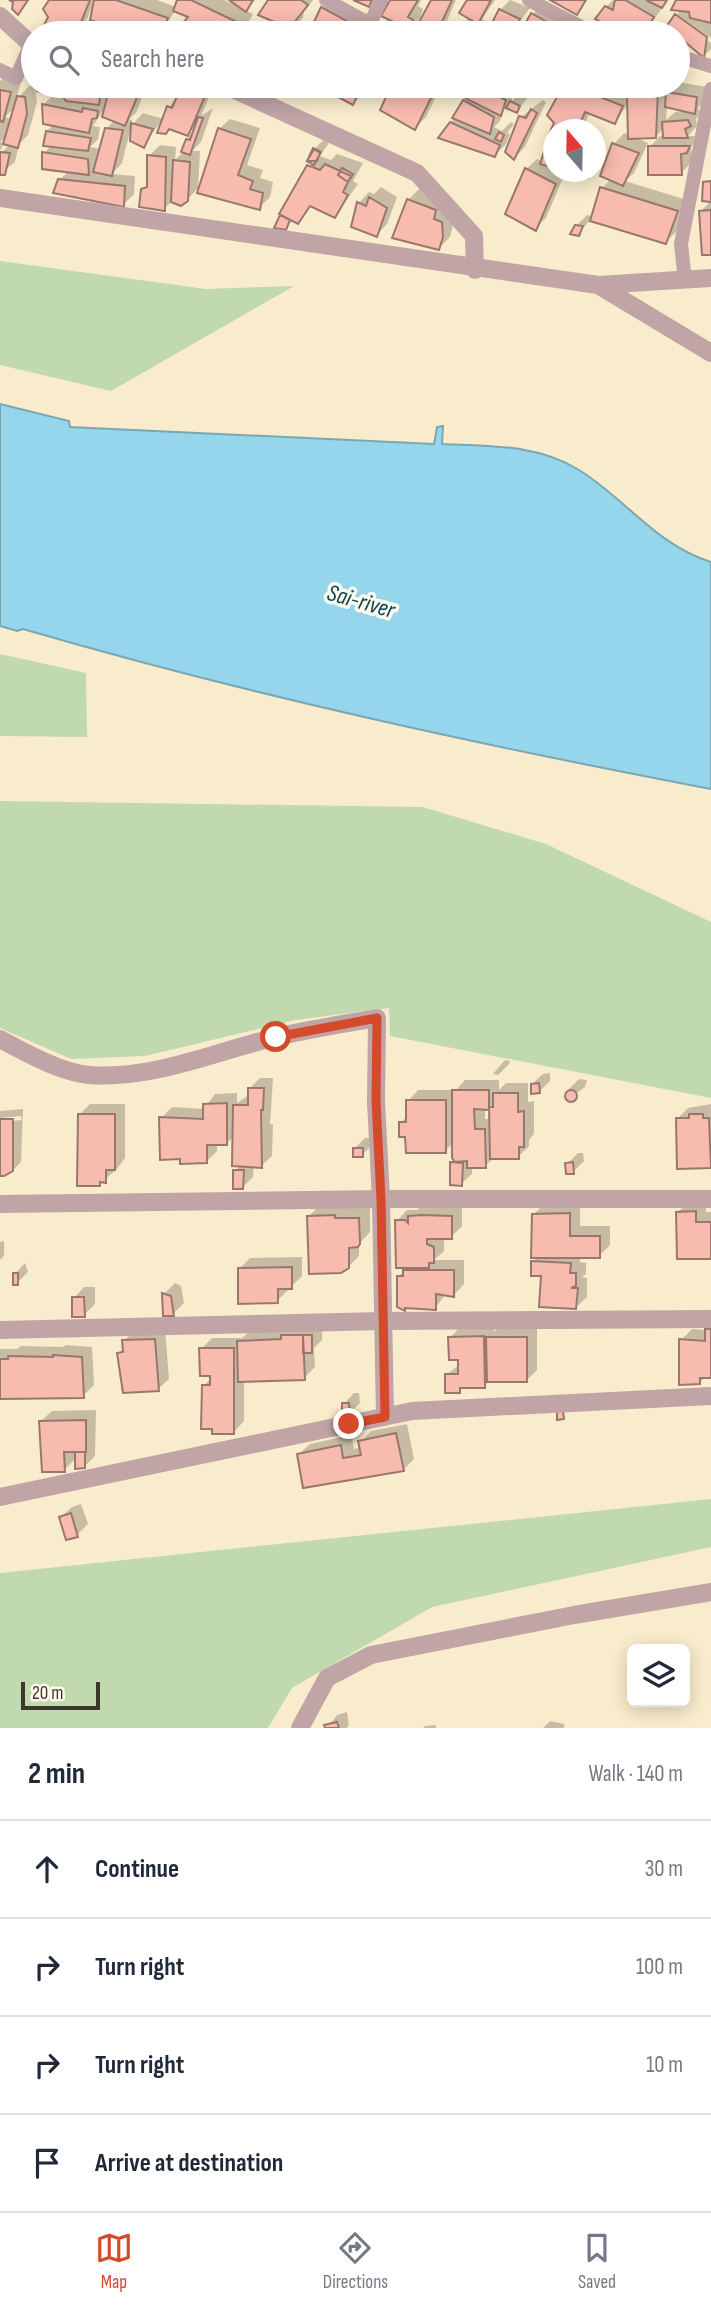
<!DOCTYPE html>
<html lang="en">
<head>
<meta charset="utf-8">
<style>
  :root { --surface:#fff; --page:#f2f2f3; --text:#1f2937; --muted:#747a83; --line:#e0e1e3; --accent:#d54a2a }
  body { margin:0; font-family:"Sofia Sans Condensed",sans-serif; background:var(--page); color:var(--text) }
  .controls { position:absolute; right:21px; bottom:21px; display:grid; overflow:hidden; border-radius:10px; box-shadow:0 4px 18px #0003 }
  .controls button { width:63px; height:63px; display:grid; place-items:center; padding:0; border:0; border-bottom:2px solid var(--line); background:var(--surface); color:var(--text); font:35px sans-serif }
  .compass { position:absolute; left:543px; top:119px; width:63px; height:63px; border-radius:50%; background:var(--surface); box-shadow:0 4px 18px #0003; rotate:340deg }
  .scale { position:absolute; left:21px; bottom:18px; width:79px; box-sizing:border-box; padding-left:7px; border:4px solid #3d382b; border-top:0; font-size:19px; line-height:24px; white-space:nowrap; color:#3d382b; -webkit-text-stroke:5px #fffaed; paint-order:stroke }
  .stop { position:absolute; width:21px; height:21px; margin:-16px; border:5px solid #d54a2a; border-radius:50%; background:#fff }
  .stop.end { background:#d54a2a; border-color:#fff; box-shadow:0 2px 7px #0008 }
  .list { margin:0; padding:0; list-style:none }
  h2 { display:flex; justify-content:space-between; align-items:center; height:91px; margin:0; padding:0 28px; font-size:30px }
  h2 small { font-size:23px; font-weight:400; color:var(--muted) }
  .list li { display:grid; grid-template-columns:46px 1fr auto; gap:21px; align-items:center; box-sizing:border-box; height:98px; padding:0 28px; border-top:2px solid var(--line) }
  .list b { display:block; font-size:26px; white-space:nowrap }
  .list em { font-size:23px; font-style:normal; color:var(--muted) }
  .icon { flex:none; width:38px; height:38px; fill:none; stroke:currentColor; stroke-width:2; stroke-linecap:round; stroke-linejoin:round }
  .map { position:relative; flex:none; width:711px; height:1728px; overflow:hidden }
  .search { position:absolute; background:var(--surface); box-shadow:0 4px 18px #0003; left:21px; right:21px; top:21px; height:77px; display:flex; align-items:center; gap:18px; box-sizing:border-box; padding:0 24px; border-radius:38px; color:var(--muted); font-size:26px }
  .sheet { height:483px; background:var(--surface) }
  nav { display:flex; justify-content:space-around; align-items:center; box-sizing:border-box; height:98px; border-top:2px solid var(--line); background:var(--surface); font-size:19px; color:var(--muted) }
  nav a { display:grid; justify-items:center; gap:4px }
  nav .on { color:var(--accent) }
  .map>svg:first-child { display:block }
  .green { fill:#c1d9ae }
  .water { fill:#95d6ec; stroke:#7ba7b2; stroke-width:2 }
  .shadow { fill:#0003; fill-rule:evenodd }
  .building { fill:#f8bcaf; stroke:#99776f; stroke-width:2 }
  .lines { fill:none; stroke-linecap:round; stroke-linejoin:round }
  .lane { stroke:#c0a4a6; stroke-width:14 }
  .street { stroke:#c0a4a6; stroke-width:18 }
  .route { stroke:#d54a2a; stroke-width:9 }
  .labels { text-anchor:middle; stroke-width:7; stroke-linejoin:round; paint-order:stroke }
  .water-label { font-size:24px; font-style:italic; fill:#094454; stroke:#fffaed }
</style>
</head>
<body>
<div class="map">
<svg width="711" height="1728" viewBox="0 0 711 1728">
  <rect width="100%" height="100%" fill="#f9eccc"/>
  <path class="green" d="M0,261L206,289L294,286L111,391L0,365Z
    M0,654L86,673L87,737L0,736Z
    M0,801L423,807L546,844L711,922V1098L390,1036L389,1008L296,1020L145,1056L71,1059L0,1028Z
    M711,1499V1547L432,1607L292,1688L268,1728H0V1573Z"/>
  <path class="water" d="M0,404L69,421L70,427L434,444L437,427L443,426L442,444C489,446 537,444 579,470C626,499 656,545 711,562V789C480,745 249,695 23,629L17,631L0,626Z"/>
  <path class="shadow" d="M51,0H157L176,7L179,0H224L230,3L231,0H255L245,10L253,14L243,33H187L180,29L191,16L176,10L162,29L92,6L87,19L76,30L50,17Z
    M270,0H313L304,12L303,18L293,28Z
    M330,0L356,10L341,30L346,33H335L315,24Z
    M392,0H421L418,6L423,9L420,18L410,28Z
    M432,0H456L446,23L435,33L425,32Z
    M469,0H495L482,19L492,25L487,33H458L469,17Z
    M510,0L530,8L511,33H502L506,30L500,10Z
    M613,0H668L644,33H636L618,20L606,7Z
    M678,0H711V38L677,14L682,10Z
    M543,3L558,12L545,33H522L533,14Z
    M675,16L711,43V49L704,56L687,41L681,48L678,46V33H664Z
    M571,17L582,33H557L560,27Z
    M3,78L21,82L16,100L29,86L35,87L37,102L28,135L19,144L15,162L0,174L1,153L10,144L8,135L0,142L4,143L0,151V81ZM16,107L12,119L5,117L9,113Z
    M678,82L707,87L705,101L698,108L701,114L696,119L697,126L688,136H699L691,147L692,162L681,173L650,147L660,136L635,137L648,143L634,173L625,181L687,200L676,232L665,242L591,219L578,234L576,226L587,215L593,216L602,188L611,179L602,175L614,144L624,133L630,135L629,102L615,122L590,112L582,130H554L550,135L556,122L549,115L565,86H668V93ZM667,106L685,111L675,112L666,120ZM664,128L665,136H656Z
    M40,86H147L136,113L129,119L132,120L131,126L143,113L164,119L169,107L185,86H214L201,116L213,108L201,142L192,151H200L198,188L187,200L172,201L164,209L143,189L149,184V156L160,145L176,147L175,160L185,150L187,140L198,123L188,134L160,123L143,146L130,131L122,163L112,174L135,176L134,194L123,205L59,180L69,171L44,153L52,145L47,131L54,124L44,104L55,93L39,90ZM106,106L115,120L106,129L101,149L90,147L98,139L100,127L93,126Z
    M334,86H373L353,103L331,91Z
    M393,86H441L426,117L415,128L382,109Z
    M471,86H517L511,102L522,91L530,95L517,111L507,106L503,111L500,121L494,127L502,131L511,122L514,124L507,133L510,134L506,144L495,155L451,123L468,97Z
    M543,100L546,102L525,147L514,158L521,117Z
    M230,119L260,128L247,165L263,170L260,178L273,182L270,197L259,208L200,192L219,129Z
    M325,138L330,141L320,156L331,160L337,154L363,163L353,181L358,184L335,216L312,205L298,221L294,219L285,228L277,227L313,162L309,160L315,149Z
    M554,142V172L565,173L546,218L535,228L526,169L537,159L543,162L547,149Z
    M596,151L602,153L596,168Z
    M381,187L397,197L387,224L377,235L359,203L369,192L374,194Z
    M419,189L446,200L453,225L450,237L439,248L408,200Z
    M711,201V253L701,211Z
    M505,1060L510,1061L509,1064L498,1075L493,1074Z
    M550,1073V1081L539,1092L532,1084L543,1074Z
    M260,1078H273L270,1124H273L272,1156L261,1166H254L253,1177L242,1188L235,1171L241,1165L234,1136L227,1143L217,1144V1151L207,1161L161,1118L172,1107L204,1109L215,1094L237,1093V1103L249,1095V1089Z
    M579,1079L587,1080L585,1087L568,1100L569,1089Z
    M465,1080H499V1090L506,1083H528V1102L534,1101V1134L529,1140V1146L518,1157L494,1158L485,1166H472V1174L461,1184L452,1163L455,1160L454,1142L445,1151L407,1135L401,1123L407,1116L408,1101L418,1090H456ZM491,1105V1119H485V1108Z
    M90,1104H125V1158L116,1170L99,1184L79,1115Z
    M711,1104V1167H679L677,1119L688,1108Z
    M23,1109L21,1162L10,1173L0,1174V1122L22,1120L21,1116L0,1118V1111Z
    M365,1138H373V1144L362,1155L354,1149Z
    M578,1153H583L584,1161L573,1172L567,1164Z
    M706,1201V1212H711V1257L678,1212L689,1202Z
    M580,1203V1226H610V1245L599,1256H580V1262L586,1263V1274L582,1277L587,1278V1297L576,1307L533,1262L538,1256L533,1215L544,1204Z
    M319,1206L370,1208V1232L359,1244V1256L348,1267L309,1216Z
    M421,1206H462V1226L451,1237H444V1251L434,1260H464V1284L454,1295L446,1294L435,1308L407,1306L405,1309L398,1277L409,1266L397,1221L407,1210H417Z
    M4,1241V1256L0,1260V1242Z
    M302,1257V1276L277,1301L239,1269L250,1258Z
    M25,1263L28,1272L17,1283L15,1274Z
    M175,1283L181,1286L184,1303L173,1314H165L164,1294Z
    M84,1287H95V1304L84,1315L74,1298Z
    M322,1325V1340L314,1348L315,1367L304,1378L244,1380V1421L234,1432L204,1386L212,1377L201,1349L212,1338H242L250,1331Z
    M711,1325V1376H706L699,1383L681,1340L692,1329L706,1330Z
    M494,1326V1332L499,1327H537V1370L526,1381H489L484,1386L464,1387L459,1391L446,1375L460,1364L450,1338L460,1327Z
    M165,1329L169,1379L158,1389L119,1353L124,1348V1341L135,1330Z
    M66,1345L92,1347L94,1385L83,1396L0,1398V1349H17L21,1346L63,1347Z
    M354,1393H359L360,1403L349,1414L344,1404Z
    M96,1410L95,1456L84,1467L77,1457L64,1470L41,1421L52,1411Z
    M407,1424L414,1459L403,1470L340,1482V1479L299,1454L310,1444L351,1435L354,1449L361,1447L360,1442L371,1431Z
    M81,1504L88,1524L77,1535L61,1517L72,1507Z
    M347,1712L349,1725L346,1728H327L337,1715Z
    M550,1721L564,1724V1728H543Z
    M436,1725V1728H423L425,1726Z"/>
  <path class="building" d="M9,0H28L18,15L12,9L13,2Z
    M49,0H90L77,32L43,27L48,17L43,9Z
    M94,0H116L168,18L162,31L157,28L152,33L142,27L118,24L114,28L90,20Z
    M177,0H191L243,25L239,33H183L177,30L188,17L173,11Z
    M229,0H253L246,12Z
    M268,0H301L308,5L293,24V30L258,15Z
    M353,0H372L369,7Z
    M390,0H418L408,17L413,20L410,30L381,16Z
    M431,0H452L437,33H424L426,26L418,24Z
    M467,0H491L478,24L459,13Z
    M550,0H586L577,15Z
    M615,0H625L654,17L644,33H633L617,22L612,28L595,19L605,6L613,10Z
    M646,0H667L662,8Z
    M676,0H711V23L690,18L689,12L671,10Z
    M321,7L347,21L339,33H331L313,24Z
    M499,9L520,19L513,33L491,25Z
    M531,13L549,23L543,33H520Z
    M675,14L707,37L704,58L685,42L681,50L678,48V33H662Z
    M461,23L478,33H456Z
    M558,26L571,33H555Z
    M38,86H92V90L101,91L99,105L66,101L63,97L37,91Z
    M110,86L141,88L125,126L102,117Z
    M332,86H370L365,96L359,92L353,105L329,92Z
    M391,86H437L415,130L380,110Z
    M469,86H477L506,100L501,116L465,98Z
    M519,86H534L530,93Z
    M563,86H573L623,106L615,124L585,112L577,130H554V139L548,136L554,123L547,115Z
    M613,86H635L631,93L613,89Z
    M181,87L206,94L188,136L169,129L166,134L157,133L167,106L172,108Z
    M658,89L656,138L628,139L627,97H643L648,90Z
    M0,90L11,92L3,122L0,121Z
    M666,92L697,97L695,114L665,107Z
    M17,96L25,97L27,114L18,148L3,144Z
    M463,100L494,117L490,134L452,118Z
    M510,101L520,106L517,113L506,108Z
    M42,104L82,112L83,108L98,111L97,118L92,119L89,133L43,124Z
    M531,109L537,113L514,160L505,152L519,116L526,118Z
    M198,117L203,118L190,155L181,152L186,139L190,140Z
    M688,120L691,126L685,129L688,138H663L662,122Z
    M450,122L500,145L495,157L438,138Z
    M131,123L153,129L144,148L130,141Z
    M105,128L123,130L112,176L93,172Z
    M218,128L251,139L238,175L253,181L250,189L263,193L260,210L197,193Z
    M46,131L91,138L88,151L43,146Z
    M499,132L504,135L501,142L495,139Z
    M612,143L639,153L623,186L600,176Z
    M648,146H690L687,153L681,154L682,175H648Z
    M313,148L321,152L314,165L307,161Z
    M545,148L554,150V168L540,164Z
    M314,149L320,153L317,161H307Z
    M0,152L10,153L5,175H0Z
    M42,152L88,159L89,175L42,169Z
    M147,155L166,157L165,211L139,207L141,189L147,187Z
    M173,160L190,162L188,201L181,206L171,202Z
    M325,164L351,176L343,192L348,195L335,218L310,206L298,224L279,214L307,165L320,170Z
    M342,168L353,174L348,182L338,175Z
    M525,168L556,184L536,231L505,214Z
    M566,172H590L588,178Z
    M58,179L125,186L124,207L53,193Z
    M711,181V202L702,201L703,182Z
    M600,187L678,211L666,244L590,221Z
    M369,197L387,208L377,237L351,227L357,202L366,206Z
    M407,199L436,210L434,219L442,222L443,237L439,250L392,238Z
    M711,210V255H702L699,211Z
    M280,215L290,220L286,230L274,228Z
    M575,225L583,226L579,236L570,234Z
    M539,1083L540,1093L531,1094V1084Z
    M248,1088H264L263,1110H261L262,1168L232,1166L233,1105H248Z
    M565 1096a6 6 0 1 1 12 0a6 6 0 1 1-12 0Z
    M452,1090H489V1110L474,1109L475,1129H485L486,1168H467V1161L455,1162L452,1158Z
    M493,1093H518V1112L524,1111V1147H519V1159H490L489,1107H493Z
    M406,1100H446V1153H406L405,1137H399V1122H406Z
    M227,1103V1145H207V1163L180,1164V1159L160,1160L159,1117L203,1119V1104Z
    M78,1114H115V1170H106V1183L100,1182V1186H77Z
    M689,1114H703V1118H709L711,1168L677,1169L676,1118H689Z
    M0,1119H13V1171L4,1176H0Z
    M353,1148H363V1157H353Z
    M450,1162L463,1163L462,1186L450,1185Z
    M573,1162L574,1174H566L565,1163Z
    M233,1170H244L243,1189H233Z
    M696,1211V1222H711V1259H677L676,1212Z
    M570,1213V1236H600V1258H531L532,1214Z
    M335,1215V1218H359L360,1244L358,1247L349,1248V1268L341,1273L309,1274L307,1216Z
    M422,1215L452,1216V1239H427V1244L434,1247V1263H429V1268H396L395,1220H405L408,1223V1216Z
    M531,1261L571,1263L570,1273H576V1286L571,1288H578L576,1309L539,1307L541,1276H531Z
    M292,1267V1289H278V1303L238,1304V1268Z
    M403,1270H454V1297L436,1294V1310L405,1308V1311L397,1307V1276H403Z
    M13,1273H18V1285H13Z
    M162,1293L171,1296L174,1316H163Z
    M72,1297H84L85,1317H72Z
    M705,1329H711V1378H700V1384L679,1385V1339L705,1341Z
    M281,1335H303L305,1380L238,1382L237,1341L281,1339Z
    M303,1335H312V1353H303Z
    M484,1336L485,1388H460V1393H445V1374H458V1360H449L448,1337Z
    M486,1337H527V1382H487Z
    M155,1339L159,1391L123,1393L117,1353L123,1352L122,1340Z
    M199,1348H234V1434H212V1429H201L202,1385H210V1376H200Z
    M53,1355L82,1357L84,1398L0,1399V1359H8V1356L53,1357Z
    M342,1403H349L350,1415H342Z
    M557,1411H563L564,1419L557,1420Z
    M86,1420V1452H64L65,1472H42L39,1421Z
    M396,1433L404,1471L303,1488L297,1454L341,1445L343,1458L361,1455L358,1441Z
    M75,1452H85V1468L75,1469Z
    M71,1513L78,1537L66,1540L59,1517Z
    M337,1722L339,1728H325L324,1725Z"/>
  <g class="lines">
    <path class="lane" d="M326,0L370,24L381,0
      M529,0L583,28L600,33
      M678,56L711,66
      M0,70L16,78L30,46
      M685,281L681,244L711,89"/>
    <path class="street" d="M0,16L33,46
      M226,86L417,173L474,236L475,270
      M0,198L598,285L711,278
      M598,285L711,353
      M0,1039C24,1052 62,1073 89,1075C153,1080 216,1051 277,1037C310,1029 344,1024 377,1018L376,1101L381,1199L385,1417
      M0,1204L381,1199H711
      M0,1330L383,1321L711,1319
      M0,1497L412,1411L711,1396
      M300,1728L327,1678L371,1655L574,1615L711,1592"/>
  </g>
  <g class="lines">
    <path class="route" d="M276,1037L377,1018L376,1101L381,1199L385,1417L349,1424"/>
  </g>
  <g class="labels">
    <g class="water-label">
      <text transform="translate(361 601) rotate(16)" y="8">Sai-river</text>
    </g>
  </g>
</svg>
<div class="controls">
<button><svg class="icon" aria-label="layers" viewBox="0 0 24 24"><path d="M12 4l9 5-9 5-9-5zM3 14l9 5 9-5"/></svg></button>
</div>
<svg class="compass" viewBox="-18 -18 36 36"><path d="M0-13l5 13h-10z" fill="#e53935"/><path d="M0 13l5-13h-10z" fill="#747a83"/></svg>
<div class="scale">20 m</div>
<div class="stop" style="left:276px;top:1037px"></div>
<div class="stop end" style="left:349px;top:1424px"></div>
<div class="search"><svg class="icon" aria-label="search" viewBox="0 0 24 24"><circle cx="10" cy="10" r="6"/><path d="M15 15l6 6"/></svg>Search here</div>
</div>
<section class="sheet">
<h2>2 min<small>Walk · 140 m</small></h2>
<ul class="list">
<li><svg class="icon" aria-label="ahead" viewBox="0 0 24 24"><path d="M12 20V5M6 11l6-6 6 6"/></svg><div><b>Continue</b></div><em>30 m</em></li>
<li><svg class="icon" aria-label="right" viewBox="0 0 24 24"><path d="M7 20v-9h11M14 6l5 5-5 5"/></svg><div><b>Turn right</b></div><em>100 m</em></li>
<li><svg class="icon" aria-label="right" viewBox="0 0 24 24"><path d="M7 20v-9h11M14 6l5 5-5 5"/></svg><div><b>Turn right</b></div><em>10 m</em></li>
<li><svg class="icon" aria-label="arrive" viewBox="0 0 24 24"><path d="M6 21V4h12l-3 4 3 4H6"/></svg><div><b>Arrive at destination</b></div></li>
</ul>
</section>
<nav>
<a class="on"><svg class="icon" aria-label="map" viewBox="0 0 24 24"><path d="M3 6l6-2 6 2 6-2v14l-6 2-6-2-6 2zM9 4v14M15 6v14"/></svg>Map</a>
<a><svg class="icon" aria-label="directions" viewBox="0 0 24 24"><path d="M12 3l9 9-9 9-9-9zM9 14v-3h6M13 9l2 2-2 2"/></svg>Directions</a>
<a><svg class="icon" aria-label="saved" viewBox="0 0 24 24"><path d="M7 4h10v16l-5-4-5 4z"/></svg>Saved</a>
</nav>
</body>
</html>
